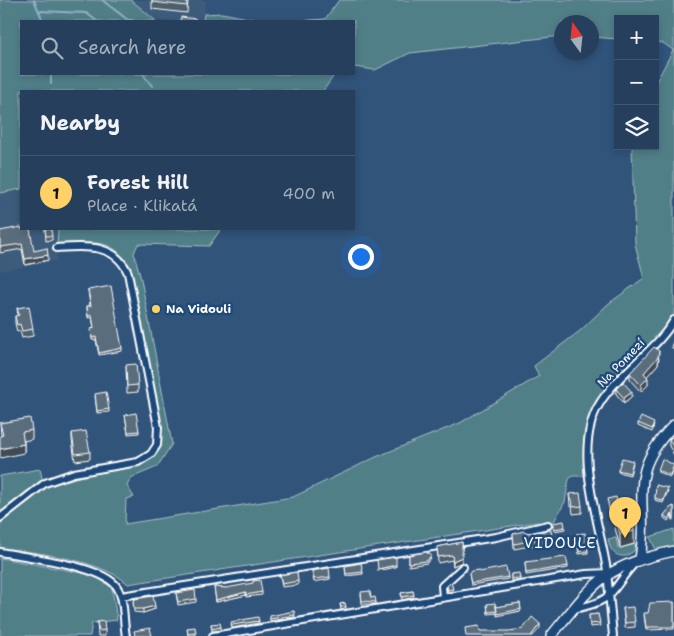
<!DOCTYPE html>
<html lang="en">
<head>
<meta charset="utf-8">
<style>
  :root { --surface:#253f5c; --page:#2d4662; --text:#f1f3f6; --muted:#a3afbb; --line:#425872; --accent:#ffd166 }
  body { margin:0; font-family:"Shantell Sans",sans-serif; background:var(--page); color:var(--text) }
  .controls { position:absolute; right:15px; top:15px; display:grid; overflow:hidden; border-radius:0px; box-shadow:0 2px 8px #0003 }
  .controls button { width:45px; height:45px; display:grid; place-items:center; padding:0; border:0; border-bottom:1px solid var(--line); background:var(--surface); color:var(--text); font:25px sans-serif }
  .compass { position:absolute; left:554px; top:15px; width:45px; height:45px; border-radius:50%; background:var(--surface); box-shadow:0 2px 8px #0003; rotate:345deg }
  .you { position:absolute; left:360px; top:256px; width:18px; height:18px; margin:-12px; border:4px solid #fff; border-radius:50%; background:#1a73e8; box-shadow:0 0 0 8px #1a73e833 }
  .badge { display:grid; place-items:center; width:32px; height:32px; border-radius:50%; background:var(--accent); color:#111; font-size:16px; font-weight:700 }
  .pin { position:absolute; translate:-50% -41px; filter:drop-shadow(0 1px 2px #0008) }
  .pin::after { content:''; position:absolute; top:26px; width:18px; height:15px; background:inherit; clip-path:polygon(0 0,100% 0,50% 100%) }
  .list { margin:0; padding:0; list-style:none }
  h2 { display:flex; justify-content:space-between; align-items:center; height:65px; margin:0; padding:0 20px; font-size:21px }
  h2 small { font-size:16px; font-weight:400; color:var(--muted) }
  .list li { display:grid; grid-template-columns:32px 1fr auto; gap:15px; align-items:center; box-sizing:border-box; height:75px; padding:0 20px; border-top:1px solid var(--line) }
  .list b { display:block; font-size:19px; white-space:nowrap }
  .list p { margin:0; font-size:16px; white-space:nowrap; color:var(--muted) }
  .list em { font-size:16px; font-style:normal; color:var(--muted) }
  .icon { flex:none; width:28px; height:28px; fill:none; stroke:currentColor; stroke-width:2; stroke-linecap:round; stroke-linejoin:round }
  .map { position:relative; flex:none; width:674px; height:636px; overflow:hidden }
  .search { position:absolute; background:var(--surface); box-shadow:0 2px 8px #0003; left:20px; top:20px; width:335px; height:55px; display:flex; align-items:center; gap:12px; box-sizing:border-box; padding:0 18px; border-radius:0px; color:var(--muted); font-size:19px }
  .panel { position:absolute; background:var(--surface); box-shadow:0 2px 8px #0003; left:20px; top:90px; width:335px; height:140px; border-radius:0px }
  .map>svg:first-child { display:block }
  .built { fill:#3d5c7b }
  .green { fill:#517f88; stroke:#a8bfc4 }
  .lines { fill:none; stroke-linecap:round; stroke-linejoin:round }
  .stream { stroke:#8fb1c5; stroke-width:2 }
  .street-casing { stroke:#fff; stroke-width:10 }
  .secondary-casing { stroke:#fff; stroke-width:12 }
  .street { stroke:#1f4a7a; stroke-width:6 }
  .secondary { stroke:#1f4a7a; stroke-width:9 }
  .wall { fill:#4d5e6b; stroke:#fff }
  .shaded-wall { fill:#3f4c57; stroke:#fff }
  .building { fill:#5a6d7c; stroke:#fff }
  .poi-dot { fill:#ffd166; stroke:#1f4a7a; stroke-width:2 }
  .labels { text-anchor:middle; stroke-width:5; stroke-linejoin:round; paint-order:stroke }
  .poi-label { font-size:12px; font-weight:bold; fill:#fff; stroke:#1f4a7a; text-anchor:start }
  .street-label { font-size:12px; fill:#fff; stroke:#1f4a7a }
  .quarter-label { font-size:15px; letter-spacing:1px; fill:#fff; stroke:#1f4a7a }
</style>
</head>
<body>
<div class="map">
<svg width="674" height="636" viewBox="0 0 674 636">
  <rect width="100%" height="100%" fill="#31547b"/>
  <filter id="ink" filterUnits="userSpaceOnUse"><feTurbulence type="fractalNoise" baseFrequency=".02" numOctaves="2"/><feDisplacementMap in="SourceGraphic" scale="10" xChannelSelector="R" yChannelSelector="G"/><feConvolveMatrix kernelMatrix="1 2 1 2 8 2 1 2 1" color-interpolation-filters="sRGB"/></filter>
  <g filter="url(#ink)">
    <path class="built" d="M131,0H206L203,21H156Z
      M21,189V229H58L57,261L0,271V193Z"/>
    <path class="green" d="M0,0H131L156,21H21V74H335L323,91H21V189L0,193Z
      M339,0H674V315L659,336L631,365L590,421L584,452L585,476H573L569,479L565,502L552,525L538,522L128,584C102,560 36,552 0,548V524L48,486L116,466C131,468 154,464 160,447C162,441 161,433 162,427L131,268C110,234 93,244 57,246L58,229H221L209,246L138,244L134,253L141,279L172,444L157,467L131,478L127,486L134,497L126,499L125,524L293,497L376,457L460,423L539,376L534,366L581,330L608,304L644,278L635,244L632,146H655V84L673,50L663,43L655,42V19H618V39L592,37V22H562L561,36L410,53L375,70L354,67V21H297L325,19Z
      M222,13L263,21H203L204,14Z
      M40,469L43,482L0,515V476Z
      M674,529V547L656,550L650,537Z
      M616,538L618,548L636,544L634,551L626,556C614,557 610,550 608,539Z
      M0,558L94,575L112,588L117,620L92,623L90,636H0Z"/>
    <g class="lines">
      <path class="stream" d="M34,0L43,21
        M102,0L128,20H133
        M40,11L86,13L97,21
        M51,74V84
        M143,74L152,86"/>
      <g class="street-casing">
        <path id="street" d="M0,518L45,483L74,473L138,462L151,454L157,445L158,427L128,273C115,243 85,246 57,248
          M0,552C25,557 103,565 117,587C125,600 123,621 126,636
          M121,596L496,537L548,525
          M443,597L442,586L463,567
          M573,609C619,601 609,589 637,561
          M213,636L586,574L607,573
          M613,636C611,615 609,592 607,571C600,522 571,448 600,403C620,371 655,352 674,320"/>
      </g>
      <g class="secondary-casing">
        <path id="secondary" d="M640,559C650,501 624,475 674,425
          M551,636C595,582 603,566 674,551"/>
      </g>
      <use href="#street" class="street"/>
      <use href="#secondary" class="secondary"/>
    </g>
    <path class="wall" d="M152,0H188L187,13L152,9Z
      M45,229L52,236V240L46,241Z
      M0,231L34,251L48,260L25,265L22,249L0,253Z
      M88,290L122,348V351L99,355L96,340H92L91,329L94,328L92,317L88,318L87,309V306H90Z
      M17,308L33,329V336L22,338L20,331L17,332L15,323V316H18Z
      M659,358L658,364L647,376L648,385L641,392L630,380V373Z
      M126,365L138,385V392L127,393Z
      M616,389L632,396L624,403L616,394Z
      M95,396L109,409V412L97,413Z
      M125,415L139,431V433L128,434Z
      M0,423L32,430V439L24,441V453L1,436Z
      M638,423L654,425L652,432L638,426Z
      M72,433L90,452V459L75,461L72,440Z
      M674,436V455L669,446V439Z
      M633,463L630,475L618,472V470Z
      M674,465L670,477L658,472V470Z
      M656,485L668,491L663,503L655,500Z
      M569,494L582,506V513L573,514L572,506H570Z
      M674,506V520H673L672,516L668,521L664,518V515Z
      M614,510L634,544L620,548L614,524Z
      M553,523L565,527V529L554,531Z
      M529,533L552,537V542L514,549L513,534Z
      M576,537L588,551V553L579,554Z
      M462,542V562L453,566L452,560L438,563L437,547Z
      M409,555L431,558L427,563L409,566Z
      M525,562L568,566V568L526,575Z
      M345,568L363,572V574L346,576Z
      M479,572L508,577V579L471,585L469,574Z
      M312,573L330,577V579L314,582Z
      M511,574L520,578V580L511,581Z
      M280,575L298,581V585L282,587Z
      M447,586L453,589V591L448,592Z
      M214,587L262,592V595L246,597V595L216,602Z
      M413,591L414,597L402,600L401,593Z
      M176,593L196,599V602L178,605Z
      M361,594L371,598L376,602V604H362Z
      M133,601L155,609L143,613L134,612Z
      M674,602V629L646,630L644,615L648,613Z
      M345,603L346,609L341,610L340,604Z
      M520,603L521,611L497,616V613L488,614L487,604L496,607Z
      M623,608L635,622V627L625,628Z
      M294,611L295,617L270,621V618Z
      M598,614L600,626L590,627L589,615Z
      M259,621V623L232,628L231,624Z
      M97,622L105,630V636H98Z
      M211,624L221,627V630L212,631Z
      M187,628L196,633V635L188,636Z"/>
    <path class="shaded-wall" d="M48,255V260L25,265V259Z
      M659,351L658,364L644,380V373Z
      M648,378V385L641,392V385Z
      M632,392V396L624,403V398Z
      M24,444V453L0,458V449Z
      M618,506V508L609,510V508Z
      M634,531V544L620,548V534Z
      M462,557V562L453,566V561Z
      M396,565V567L378,571V569Z
      M246,592V595L216,602V600Z
      M155,606V609L143,613V609Z
      M540,624V628L533,636H531Z"/>
    <path class="building" d="M152,0H187V6L152,2Z
      M181,17L196,19V21H180Z
      M21,227V229H30L34,251L47,248L48,255L25,259L22,244L0,247V231Z
      M45,229H51L52,236H46Z
      M111,286L122,348L99,353L96,337L92,338L91,329L94,328L92,315L88,316L87,306H91L88,290Z
      M29,306L33,329L22,331L20,324L17,325L15,316L19,315L17,308Z
      M674,339V349L671,347Z
      M654,347L659,351L658,357L644,373L648,378L641,385L630,373Z
      M136,364L138,385L127,386L126,365Z
      M623,382L632,392L624,398L616,389Z
      M106,392L109,409L97,411L95,394Z
      M136,413L139,431L128,432L125,415Z
      M641,417L654,423L652,429L638,423Z
      M30,418L32,430L22,432L24,444L0,449V436L3,435L0,423Z
      M86,431L90,452L75,454L72,433Z
      M674,436V448L669,439Z
      M622,458L633,461L630,473L618,470Z
      M662,459L674,465L670,475L658,470Z
      M656,485L668,488L663,501L655,498Z
      M580,493L582,506L573,507L572,499H570L569,494Z
      M616,497L618,506L609,508L607,499Z
      M674,506V518H673L672,514L668,519L664,515L670,508Z
      M627,508L628,513H630L634,531L620,534L614,510Z
      M564,521L565,527L554,529L553,523Z
      M551,530L552,537L514,544L513,534L523,531L529,533Z
      M585,533L588,551L579,552L576,534Z
      M462,542V557L453,561L452,555L438,557L437,547Z
      M426,552L431,555L427,561L409,563V555Z
      M396,557V565L378,569L377,560Z
      M566,557L568,566L526,573L525,562Z
      M361,563L363,572L346,574L345,566Z
      M506,567L508,577L471,583L469,574L471,571L479,570V572Z
      M329,568L330,577L314,579L312,571Z
      M297,572L298,581L282,584L280,575Z
      M519,573L520,578L511,579V574Z
      M260,580L262,592L246,595V592L216,600L214,587L226,588L253,583V581Z
      M451,582L453,589L448,590L447,586Z
      M195,590L196,599L178,602L176,593Z
      M370,591L371,598L375,597L376,602L362,601L361,592Z
      M413,591L414,595L402,597L401,593Z
      M153,596L155,606L143,609H134L133,601L135,599Z
      M674,602V627H646L644,613H648L650,603Z
      M345,603L346,607H341L340,604Z
      M495,603L497,611L488,612L487,604Z
      M520,603L521,609L497,614L496,607Z
      M633,607L635,622L625,623L623,608Z
      M294,611L295,615L270,619V616Z
      M598,614L600,623L590,624L589,615Z
      M258,617L259,621L232,625L231,622Z
      M532,617L540,624L531,636H466L465,628L479,626L480,631H509L523,629Z
      M104,621L105,630L99,631L97,622Z
      M220,623L221,627L212,629L211,624Z
      M195,627L196,633L188,634L187,628Z
      M150,628L152,636H135L134,631Z"/>
  </g>
  <circle class="poi-dot" cx="156" cy="309" r="5"/>
  <g class="labels">
    <g class="poi-label">
      <text x="166" y="313">Na Vidouli</text>
    </g>
    <g class="street-label">
      <text transform="translate(621 363) rotate(-46)" y="4">Na Pomezí</text>
    </g>
    <g class="quarter-label">
      <text x="560" y="548">VIDOULE</text>
    </g>
  </g>
</svg>
<div class="controls">
<button>+</button>
<button>−</button>
<button><svg class="icon" aria-label="layers" viewBox="0 0 24 24"><path d="M12 4l9 5-9 5-9-5zM3 14l9 5 9-5"/></svg></button>
</div>
<svg class="compass" viewBox="-18 -18 36 36"><path d="M0-13l5 13h-10z" fill="#e53935"/><path d="M0 13l5-13h-10z" fill="#a3afbb"/></svg>
<div class="you"></div>
<div class="pin badge" style="left:625px;top:538px">1</div>
<div class="search"><svg class="icon" aria-label="search" viewBox="0 0 24 24"><circle cx="10" cy="10" r="6"/><path d="M15 15l6 6"/></svg>Search here</div>
<section class="panel">
<h2>Nearby<small></small></h2>
<ul class="list">
<li><span class="badge">1</span><div><b>Forest Hill</b><p>Place · Klikatá</p></div><em>400 m</em></li>
</ul>
</section>
</div>
</body>
</html>
